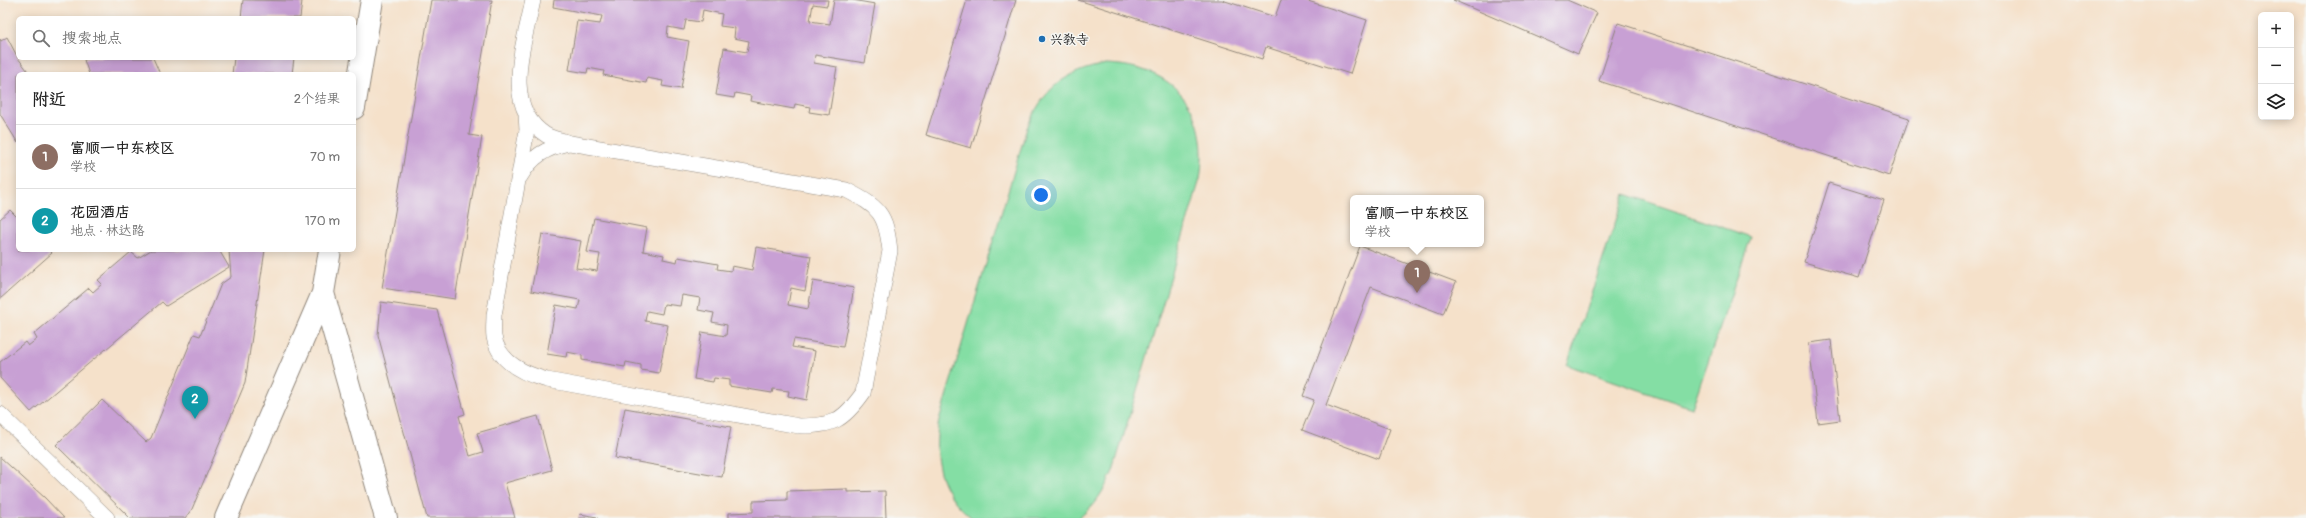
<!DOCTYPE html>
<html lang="zh">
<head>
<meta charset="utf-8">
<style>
  :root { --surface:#fff; --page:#f2f2f2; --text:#222; --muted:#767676; --line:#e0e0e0; --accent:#0b8043 }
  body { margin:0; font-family:Pangolin,"LXGW WenKai TC",sans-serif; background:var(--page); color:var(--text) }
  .controls { position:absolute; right:12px; top:12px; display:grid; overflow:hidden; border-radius:6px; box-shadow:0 2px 10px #0003 }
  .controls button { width:36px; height:36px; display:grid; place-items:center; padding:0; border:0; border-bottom:1px solid var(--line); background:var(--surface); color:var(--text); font:20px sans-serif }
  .you { position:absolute; left:1041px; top:195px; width:14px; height:14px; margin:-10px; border:3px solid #fff; border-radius:50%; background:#1a73e8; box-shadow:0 0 0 6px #1a73e833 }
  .badge { display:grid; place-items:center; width:26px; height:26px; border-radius:50%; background:var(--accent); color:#fff; font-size:13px; font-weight:700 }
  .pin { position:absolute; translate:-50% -33px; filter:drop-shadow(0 1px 2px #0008) }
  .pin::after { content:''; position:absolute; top:21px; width:14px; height:12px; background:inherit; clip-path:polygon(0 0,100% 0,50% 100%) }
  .popup { position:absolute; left:1350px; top:195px; width:134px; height:52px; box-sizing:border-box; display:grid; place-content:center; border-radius:6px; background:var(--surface); filter:drop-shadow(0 1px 3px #0005); font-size:13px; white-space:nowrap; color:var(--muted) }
  .popup b { font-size:15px; color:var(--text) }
  .popup::after { content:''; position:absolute; left:50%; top:100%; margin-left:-8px; border:8px solid transparent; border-top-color:var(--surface) }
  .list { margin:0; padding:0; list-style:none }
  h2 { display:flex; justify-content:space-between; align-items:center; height:52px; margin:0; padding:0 16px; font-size:17px }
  h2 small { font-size:13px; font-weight:400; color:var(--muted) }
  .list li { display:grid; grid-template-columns:26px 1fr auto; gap:12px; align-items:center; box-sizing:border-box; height:64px; padding:0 16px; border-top:1px solid var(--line) }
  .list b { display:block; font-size:15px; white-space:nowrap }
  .list p { margin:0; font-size:13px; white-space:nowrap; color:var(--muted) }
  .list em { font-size:13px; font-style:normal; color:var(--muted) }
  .icon { flex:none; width:22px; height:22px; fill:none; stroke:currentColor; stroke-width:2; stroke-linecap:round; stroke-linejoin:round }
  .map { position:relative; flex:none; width:2306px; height:518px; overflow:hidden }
  .search { position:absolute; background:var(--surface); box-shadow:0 2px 10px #0003; left:16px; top:16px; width:340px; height:44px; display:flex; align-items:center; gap:10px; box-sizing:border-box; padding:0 14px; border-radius:6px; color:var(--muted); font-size:15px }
  .panel { position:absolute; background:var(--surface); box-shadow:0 2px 10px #0003; left:16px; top:72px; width:340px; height:180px; border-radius:6px }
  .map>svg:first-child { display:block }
  .green { fill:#84dea4; stroke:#588468 }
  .building { fill:#c8a0d4 }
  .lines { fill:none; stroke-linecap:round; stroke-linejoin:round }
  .service-casing { stroke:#90867a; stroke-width:16 }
  .secondary-casing { stroke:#90867a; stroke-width:24 }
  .service { stroke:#fff; stroke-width:15 }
  .secondary { stroke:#fff; stroke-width:22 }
  .poi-dot { fill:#1f6fb2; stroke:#f6f6f2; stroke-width:1.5 }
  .labels { text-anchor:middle; stroke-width:3; stroke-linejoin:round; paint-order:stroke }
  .poi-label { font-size:13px; fill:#2b2b2b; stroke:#f6f6f2; text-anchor:start }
</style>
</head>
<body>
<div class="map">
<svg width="2306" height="518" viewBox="0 0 2306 518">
  <rect width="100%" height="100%" fill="#f6f6f2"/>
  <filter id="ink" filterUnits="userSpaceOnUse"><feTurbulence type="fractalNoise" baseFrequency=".025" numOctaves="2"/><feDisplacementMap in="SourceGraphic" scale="8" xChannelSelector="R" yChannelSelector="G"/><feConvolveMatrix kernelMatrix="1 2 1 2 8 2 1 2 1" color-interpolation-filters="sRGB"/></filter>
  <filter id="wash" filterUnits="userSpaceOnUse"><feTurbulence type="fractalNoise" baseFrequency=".012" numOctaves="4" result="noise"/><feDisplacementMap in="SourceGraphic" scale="16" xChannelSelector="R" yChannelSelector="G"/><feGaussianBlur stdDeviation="0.9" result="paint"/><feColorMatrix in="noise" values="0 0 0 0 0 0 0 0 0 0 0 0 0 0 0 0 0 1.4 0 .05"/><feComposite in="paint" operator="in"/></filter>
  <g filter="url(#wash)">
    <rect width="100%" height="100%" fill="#f5e1ca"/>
    <path class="green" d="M1106,64C1176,66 1211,111 1200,179L1113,471C1104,491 1095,505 1079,518H972C939,492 932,460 939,420L1027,128C1044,88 1064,72 1106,64Z
      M1625,194L1751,237L1692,408L1567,365Z"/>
    <g id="blocks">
      <path class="building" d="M243,0L302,1L300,18H241Z
        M431,0H492L469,135L482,137L455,299L382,288Z
        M554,0H828L827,6L813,4L810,21L830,24L834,0H852L875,4L865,63L815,55L814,63L837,67L829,115L809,112L810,107L795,104L794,109L750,101L751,96L735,93L734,98L716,95L724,48L747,52L749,41L734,38L735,28L720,26L722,14L703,10L701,22L686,20L684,30L668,27L667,37L689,41L681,89L662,86L663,81L647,78L646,83L603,75L604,71L588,68L587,73L569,70L577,21L600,24L602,16L553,7Z
        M967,0H1016L971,148L926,135Z
        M1078,0H1222L1275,17L1281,0H1305L1367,20L1350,74L1266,47L1262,59Z
        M1453,0H1567L1597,13L1578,54Z
        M1618,23L1909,118L1889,176L1599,81Z
        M7,37L18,58L30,74H18V143L0,114V39L1,41Z
        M89,58H153L160,74H89L84,60Z
        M234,58H294L292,74H232Z
        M1829,183L1884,200L1859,278L1804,262Z
        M10,210L18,218V250H49L52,253L0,299V219Z
        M594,218L647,228L643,251L664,255L663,259L677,262L678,257L718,264L717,269L731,271L732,266L752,270L756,247L811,256L805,291L791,288L788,305L808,309L813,281L854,288L843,347L794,339L792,347L815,351L807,400L788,396L789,391L773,389L772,393L729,386V380L714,378L713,382L694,379L702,332L726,336L727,325L712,322L714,313L698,310L700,298L682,295L680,306L664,304L662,314L647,311L645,321L668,325L659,373L641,370V365L626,362L625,367L582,360V355L567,352L566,357L547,354L556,305L578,309L580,300L531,291L542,234L581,241L576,268L597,271L600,254L587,252Z
        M1360,246L1456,282L1443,314L1371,287L1326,405L1390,429L1379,459L1302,430L1314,400L1303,396Z
        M151,250H219L229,267L166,306L162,302L31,412L0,378V362L25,342L28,346L37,339L34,334L89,288L93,292L102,284L98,280L131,252L138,258Z
        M229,250H265L245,383L192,509L185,518H130L56,445L102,400L146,442L151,438L194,334L200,336L221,284L231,277Z
        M381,302L437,310L465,414L459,416L470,456L483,452L477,433L538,416L552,470L505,483L515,518H427L378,335Z
        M1831,340L1840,420L1818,423L1809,343Z
        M625,408L731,427L722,477L615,458Z
        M0,457L45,498L64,518H0Z
        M847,489V492L885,491L886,518H729V513L753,512V501L787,500V491Z
        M580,514L597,517V518H579Z"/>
    </g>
  </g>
  <g filter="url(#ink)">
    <use href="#blocks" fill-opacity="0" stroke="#90867a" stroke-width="1"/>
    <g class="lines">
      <g class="service-casing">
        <path id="service" d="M526,114L527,130L494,315C494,322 493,330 494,337C499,363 524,374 547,380L799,426C833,426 843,421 863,393L890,251C886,213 879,207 846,190L570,143C562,140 553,139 546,135C500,106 525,42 533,0
          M520,177C532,156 546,148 569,143
          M0,414L107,518"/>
      </g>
      <g class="secondary-casing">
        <path id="secondary" d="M354,108L372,0
          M323,293L386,518
          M226,518L323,293L330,250"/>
      </g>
      <use href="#service" class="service"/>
      <use href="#secondary" class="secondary"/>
    </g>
  </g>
  <circle class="poi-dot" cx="1042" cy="39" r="4"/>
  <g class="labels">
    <g class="poi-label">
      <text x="1050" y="44">兴教寺</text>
    </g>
  </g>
</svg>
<div class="controls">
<button>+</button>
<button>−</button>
<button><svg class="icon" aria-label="layers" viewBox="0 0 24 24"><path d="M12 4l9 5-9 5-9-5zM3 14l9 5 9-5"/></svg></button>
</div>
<div class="you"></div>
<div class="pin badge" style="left:1417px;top:293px;background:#8d6e63">1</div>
<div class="popup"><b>富顺一中东校区</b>学校</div>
<div class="pin badge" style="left:195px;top:419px;background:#0f9aa8">2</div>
<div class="search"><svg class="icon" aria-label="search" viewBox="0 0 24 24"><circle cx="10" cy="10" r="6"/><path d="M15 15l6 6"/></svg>搜索地点</div>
<section class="panel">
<h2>附近<small>2个结果</small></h2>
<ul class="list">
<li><span class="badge" style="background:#8d6e63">1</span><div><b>富顺一中东校区</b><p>学校</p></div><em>70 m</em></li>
<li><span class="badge" style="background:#0f9aa8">2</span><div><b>花园酒店</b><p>地点 · 林达路</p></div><em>170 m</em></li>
</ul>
</section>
</div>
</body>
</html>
